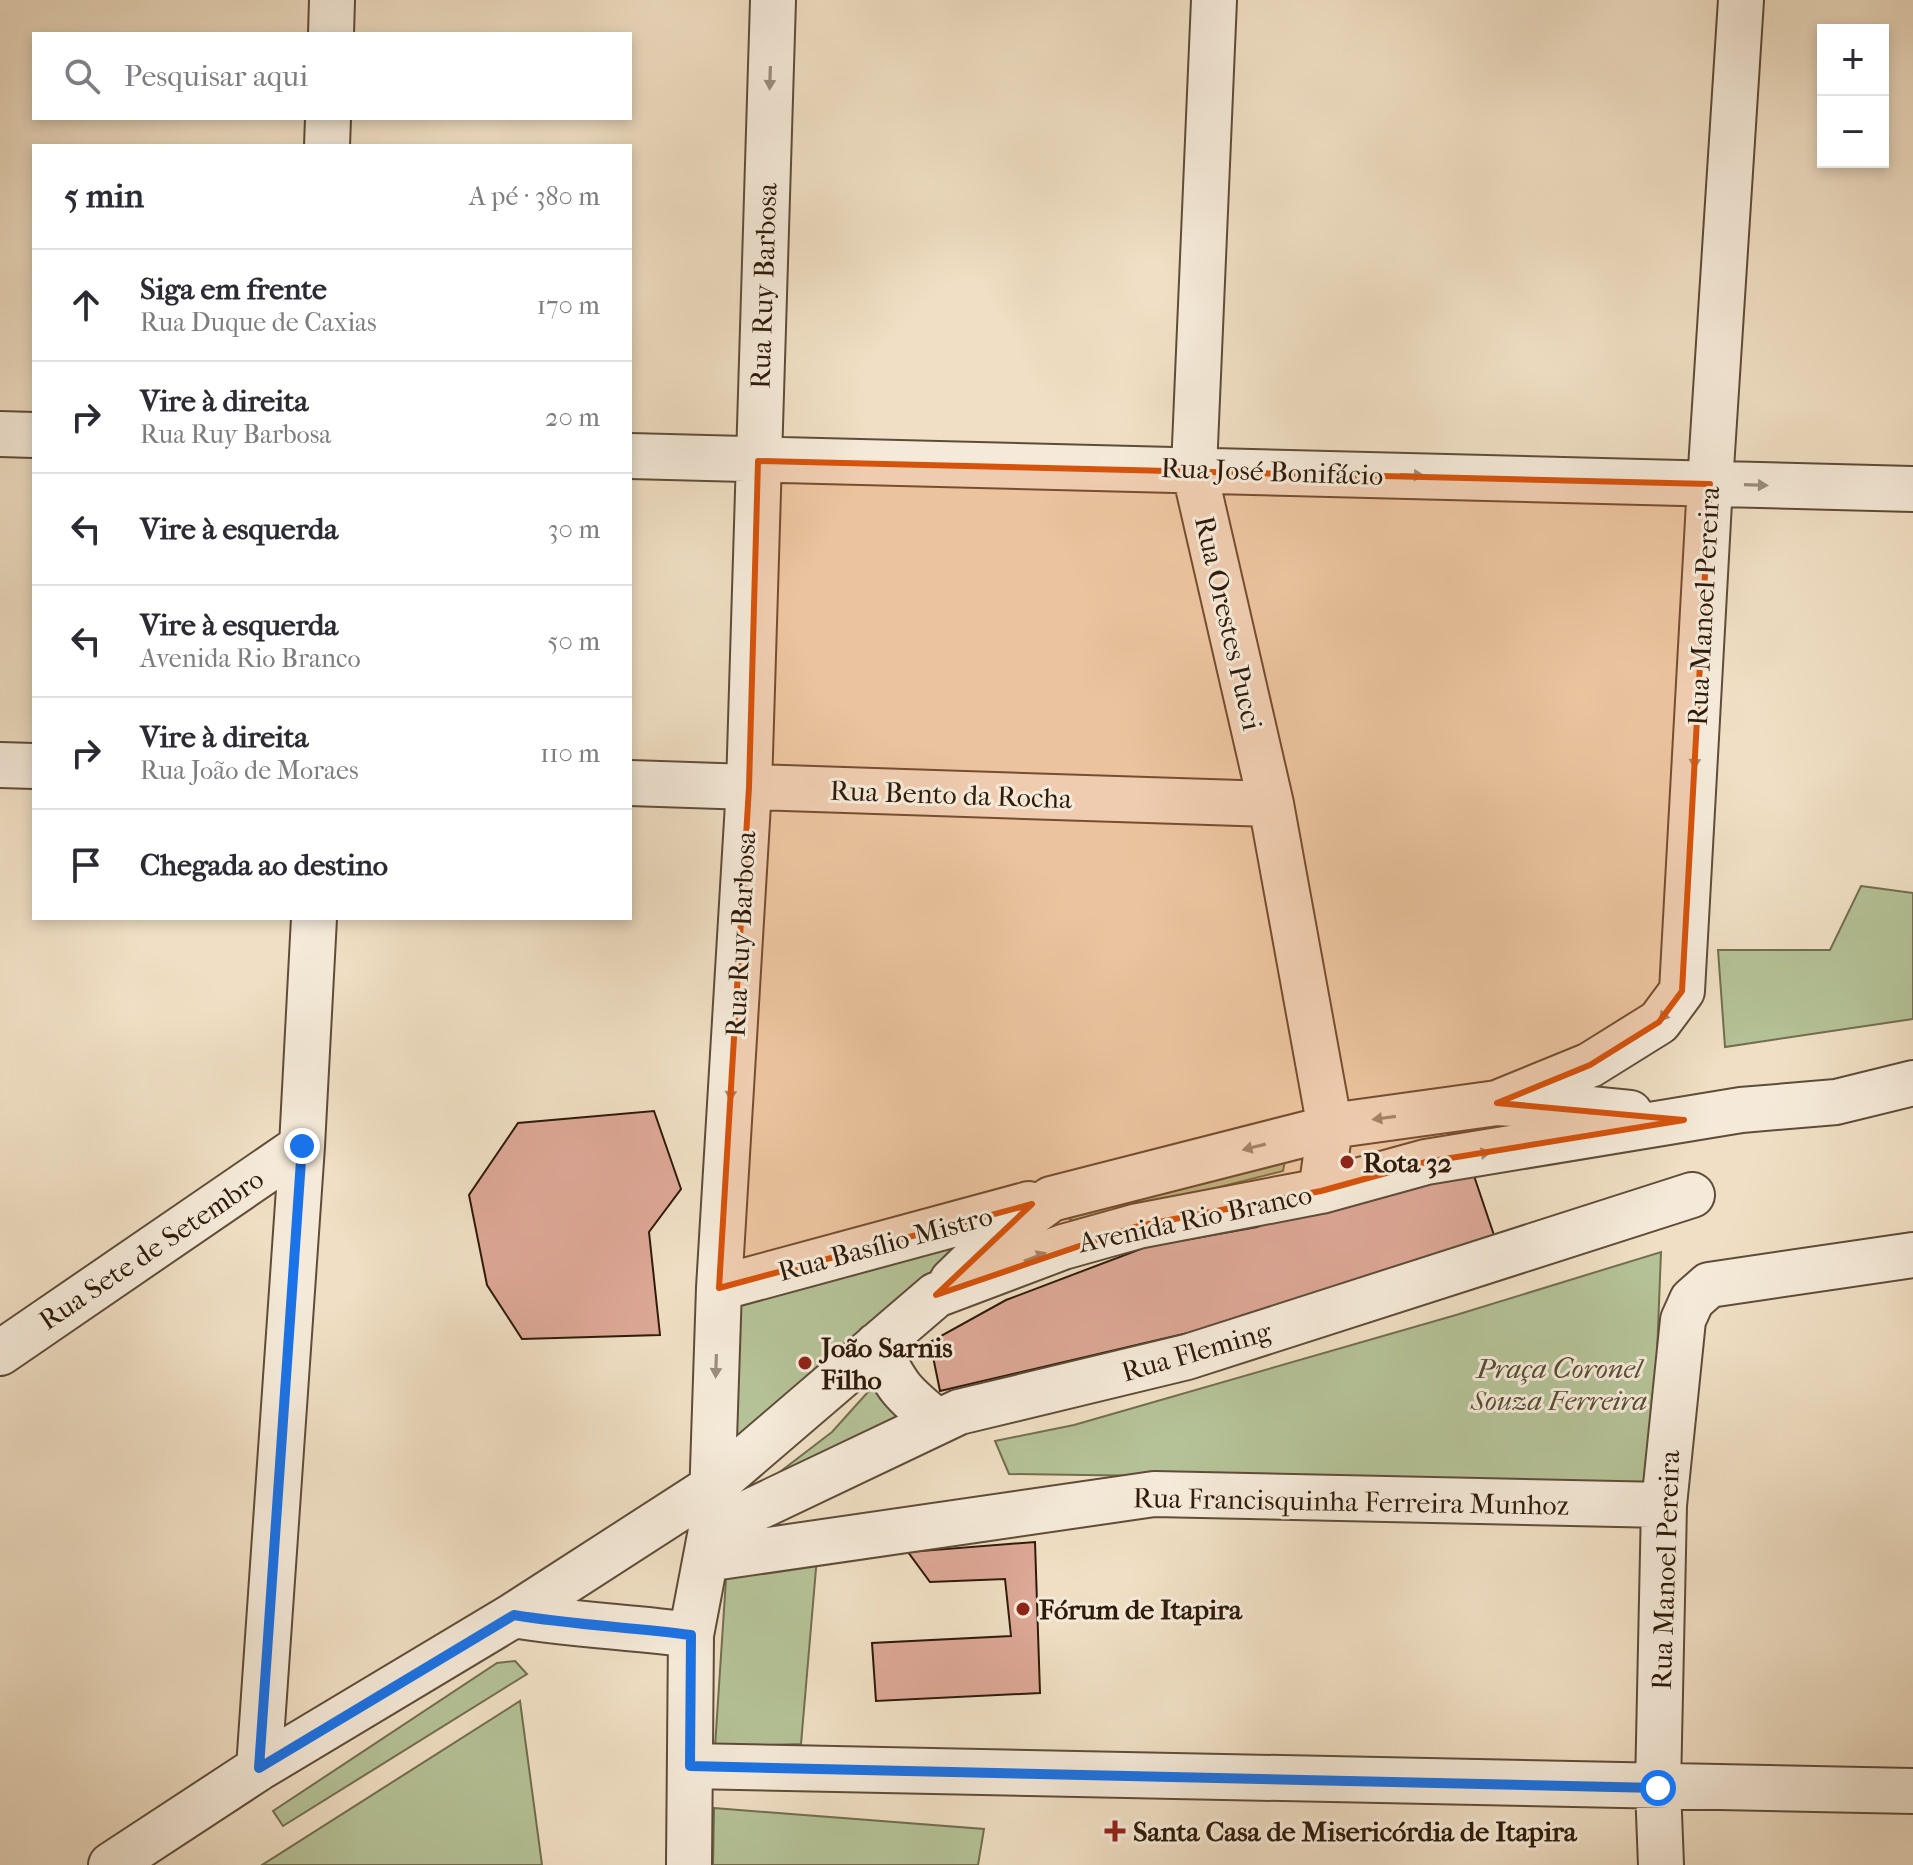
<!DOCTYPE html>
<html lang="pt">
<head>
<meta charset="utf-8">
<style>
  :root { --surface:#fff; --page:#f7f7f7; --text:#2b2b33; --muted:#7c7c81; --line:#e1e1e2 }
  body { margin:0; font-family:"IM FELL French Canon",serif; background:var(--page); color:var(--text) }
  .controls { position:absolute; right:24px; top:24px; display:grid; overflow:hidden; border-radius:0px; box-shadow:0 4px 12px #0003 }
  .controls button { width:72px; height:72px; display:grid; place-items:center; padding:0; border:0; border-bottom:2px solid var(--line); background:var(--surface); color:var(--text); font:40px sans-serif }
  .stop { position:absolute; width:24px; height:24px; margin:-18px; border:6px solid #1a73e8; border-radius:50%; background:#fff }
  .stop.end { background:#1a73e8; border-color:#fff; box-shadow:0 2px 8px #0008 }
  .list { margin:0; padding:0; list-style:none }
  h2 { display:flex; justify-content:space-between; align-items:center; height:104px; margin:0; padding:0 32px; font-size:34px }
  h2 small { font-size:26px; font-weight:400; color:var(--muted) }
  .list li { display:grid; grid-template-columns:52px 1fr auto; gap:24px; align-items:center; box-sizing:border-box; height:112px; padding:0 32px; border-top:2px solid var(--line) }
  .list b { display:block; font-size:30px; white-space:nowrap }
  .list p { margin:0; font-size:26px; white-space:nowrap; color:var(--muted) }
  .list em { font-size:26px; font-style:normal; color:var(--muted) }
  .icon { flex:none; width:44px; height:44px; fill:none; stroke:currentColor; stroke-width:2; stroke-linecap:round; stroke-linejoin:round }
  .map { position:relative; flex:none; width:1913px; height:1865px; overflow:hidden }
  .search { position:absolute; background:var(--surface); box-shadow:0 4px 12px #0003; left:32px; top:32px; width:600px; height:88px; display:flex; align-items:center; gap:20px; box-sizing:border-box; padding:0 28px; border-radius:0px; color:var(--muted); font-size:30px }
  .panel { position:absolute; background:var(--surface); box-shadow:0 4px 12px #0003; left:32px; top:144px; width:600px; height:776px; border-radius:0px }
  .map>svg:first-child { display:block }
  .green { fill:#b5c297; stroke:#726e50; stroke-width:2 }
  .building { fill:#dda897; stroke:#2f1b0a; stroke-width:2 }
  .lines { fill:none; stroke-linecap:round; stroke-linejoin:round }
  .minor-casing { stroke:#5f4c38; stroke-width:48 }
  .minor { stroke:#f5ead9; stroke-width:44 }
  .oneway { fill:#9c8d7c }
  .route { stroke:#1a73e8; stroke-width:10 }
  .marked { fill:#d6530c; fill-opacity:0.2; stroke:#d6530c; stroke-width:6; stroke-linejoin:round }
  .poi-dot { fill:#8f2418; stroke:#f5ead9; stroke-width:3 }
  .labels { text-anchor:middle; stroke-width:6; stroke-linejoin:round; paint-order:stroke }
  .street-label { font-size:28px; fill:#2f1b0a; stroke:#f5ead9 }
  .poi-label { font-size:28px; font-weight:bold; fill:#2f1b0a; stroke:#f5ead9; text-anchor:start }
  .park-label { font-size:28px; font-style:italic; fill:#574d34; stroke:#f5ead9 }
</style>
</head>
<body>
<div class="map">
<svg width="1913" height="1865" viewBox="0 0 1913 1865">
  <rect width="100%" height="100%" fill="#f0dfc4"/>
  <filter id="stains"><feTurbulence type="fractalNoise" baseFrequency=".0025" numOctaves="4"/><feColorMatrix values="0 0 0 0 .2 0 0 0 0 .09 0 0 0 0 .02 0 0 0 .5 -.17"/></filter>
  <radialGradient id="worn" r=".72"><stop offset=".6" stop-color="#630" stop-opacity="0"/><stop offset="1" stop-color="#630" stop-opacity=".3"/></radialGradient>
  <path class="green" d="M1861,886L1913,893V1019L1725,1047L1718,950H1830Z
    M1286,1156L1283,1171L1076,1223L1060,1213Z
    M1020,1213L720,1471L728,1296Z
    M1661,1252L1652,1483L1009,1474L995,1441L1074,1425L1456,1315Z
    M886,1372L918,1422L768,1481L832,1432Z
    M817,1557L801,1744L715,1747L727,1564Z
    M515,1661L527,1674L283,1826L273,1811L497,1663Z
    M520,1701L542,1865H262Z
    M714,1808L984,1829L978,1865H713Z"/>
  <path class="building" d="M654,1111L681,1189L649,1232L660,1335L522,1339L487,1285L469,1195L518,1123Z
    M1469,1161L1499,1250L1256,1317L940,1391L930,1342L1006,1300L1146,1247L1257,1227L1370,1185Z
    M1035,1542L1040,1693L876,1701L872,1643L1011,1636L1005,1579L930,1582L908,1552Z"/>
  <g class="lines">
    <g class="minor-casing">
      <path id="minor" d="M1214,0L1194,469L1271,804L1330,1128L1321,1191
        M331,34L332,0
        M327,146L328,118
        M0,434L34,435
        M630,456L1913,489
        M0,765L34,766
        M630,783L1271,804
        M1497,1103L1590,1065L1659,1022L1682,991L1710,484L1741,0
        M952,1281L990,1244L1051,1199L1345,1124L1497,1103L1580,1108L1630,1113
        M719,1288L1029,1204
        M877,1345C896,1387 903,1394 938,1422
        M0,1353L302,1146
        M711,1530L959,1412L1187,1357L1692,1195
        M706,1559L1154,1494L1664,1505
        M514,1615C573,1625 632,1627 691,1635
        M690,1766L1913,1791
        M259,1768L302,1146L314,918
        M111,1865L259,1768L514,1615L711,1488L936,1295L1063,1247L1138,1226L1321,1191L1426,1162L1741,1110L1836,1102L1913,1083
        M689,1865L691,1635L711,1530L719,1288L749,787L773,0
        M1661,1865L1658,1788L1664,1505L1683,1320L1692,1300L1709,1285L1913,1255"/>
    </g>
    <use href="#minor" class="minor"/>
  </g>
  <defs><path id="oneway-solid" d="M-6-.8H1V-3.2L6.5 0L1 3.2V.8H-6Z" transform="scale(2)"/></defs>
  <g class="oneway">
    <use href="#oneway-solid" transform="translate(770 78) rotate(92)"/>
    <use href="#oneway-solid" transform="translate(1412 475) rotate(2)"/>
    <use href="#oneway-solid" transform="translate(1756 485) rotate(2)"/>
    <use href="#oneway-solid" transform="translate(1695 757) rotate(93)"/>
    <use href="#oneway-solid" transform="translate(1667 1012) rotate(130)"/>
    <use href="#oneway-solid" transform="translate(731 1089) rotate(93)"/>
    <use href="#oneway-solid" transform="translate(1384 1118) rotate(172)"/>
    <use href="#oneway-solid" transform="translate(1254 1147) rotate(166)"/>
    <use href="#oneway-solid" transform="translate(1479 1154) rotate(-9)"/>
    <use href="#oneway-solid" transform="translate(1035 1257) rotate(-21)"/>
    <use href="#oneway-solid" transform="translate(716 1366) rotate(92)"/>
  </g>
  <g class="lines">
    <path class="route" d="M302,1146L259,1768L514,1615C573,1625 632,1627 691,1635L690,1766L1658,1788"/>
  </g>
  <path class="marked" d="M758,461L1710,484L1682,991L1659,1022L1590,1065L1497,1103L1684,1120L1426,1162L1321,1191L1138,1226L936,1295L1032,1204L719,1288L749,787Z"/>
  <g class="poi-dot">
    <circle cx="1347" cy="1162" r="8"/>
    <circle cx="805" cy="1363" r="8"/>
    <circle cx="1023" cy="1609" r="8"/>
    <path d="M1111 1819h8v8h8v8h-8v8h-8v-8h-8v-8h8z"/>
  </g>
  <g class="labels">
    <g class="street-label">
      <text transform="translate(763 286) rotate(-88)" y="10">Rua Ruy Barbosa</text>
      <text transform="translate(1272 471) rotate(2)" y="10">Rua José Bonifácio</text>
      <text transform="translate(1703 606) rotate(-87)" y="10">Rua Manoel Pereira</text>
      <text transform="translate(1229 623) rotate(77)" y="10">Rua Orestes Pucci</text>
      <text transform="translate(951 794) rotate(2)" y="10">Rua Bento da Rocha</text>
      <text transform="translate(740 934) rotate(-87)" y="10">Rua Ruy Barbosa</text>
      <text transform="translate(1195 1218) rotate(-12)" y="10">Avenida Rio Branco</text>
      <text transform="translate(885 1243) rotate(-15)" y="10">Rua Basílio Mistro</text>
      <text transform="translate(151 1249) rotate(-34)" y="10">Rua Sete de Setembro</text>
      <text transform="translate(1196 1351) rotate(-16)" y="10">Rua Fleming</text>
      <text transform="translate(1351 1501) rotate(1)" y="10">Rua Francisquinha Ferreira Munhoz</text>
      <text transform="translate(1665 1570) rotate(-88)" y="10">Rua Manoel Pereira</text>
    </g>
    <g class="poi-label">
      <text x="1363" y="1172">Rota 32</text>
      <text x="821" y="1357">João Sarnis<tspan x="821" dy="32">Filho</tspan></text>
      <text x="1039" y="1619">Fórum de Itapira</text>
      <text x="1133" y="1841">Santa Casa de Misericórdia de Itapira</text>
    </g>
    <g class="park-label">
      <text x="1559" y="1378">Praça Coronel<tspan x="1559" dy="32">Souza Ferreira</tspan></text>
    </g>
  </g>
  <rect width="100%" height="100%" filter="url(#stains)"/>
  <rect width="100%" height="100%" fill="url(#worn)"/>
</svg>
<div class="controls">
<button>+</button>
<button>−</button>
</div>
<div class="stop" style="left:1658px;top:1788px"></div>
<div class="stop end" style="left:302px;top:1146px"></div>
<div class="search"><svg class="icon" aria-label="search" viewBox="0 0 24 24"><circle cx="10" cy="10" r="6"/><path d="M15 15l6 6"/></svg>Pesquisar aqui</div>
<section class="panel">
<h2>5 min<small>A pé · 380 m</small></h2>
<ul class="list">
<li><svg class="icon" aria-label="ahead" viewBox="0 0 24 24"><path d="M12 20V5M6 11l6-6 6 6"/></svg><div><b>Siga em frente</b><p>Rua Duque de Caxias</p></div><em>170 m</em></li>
<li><svg class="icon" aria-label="right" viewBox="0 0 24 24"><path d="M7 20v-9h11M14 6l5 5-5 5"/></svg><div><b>Vire à direita</b><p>Rua Ruy Barbosa</p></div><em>20 m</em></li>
<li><svg class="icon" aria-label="left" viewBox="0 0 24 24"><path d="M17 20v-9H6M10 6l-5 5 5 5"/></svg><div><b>Vire à esquerda</b></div><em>30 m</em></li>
<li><svg class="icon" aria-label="left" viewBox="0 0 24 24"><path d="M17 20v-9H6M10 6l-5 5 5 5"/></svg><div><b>Vire à esquerda</b><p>Avenida Rio Branco</p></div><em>50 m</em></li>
<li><svg class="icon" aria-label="right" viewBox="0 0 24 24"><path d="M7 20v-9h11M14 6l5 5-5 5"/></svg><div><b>Vire à direita</b><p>Rua João de Moraes</p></div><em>110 m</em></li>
<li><svg class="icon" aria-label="arrive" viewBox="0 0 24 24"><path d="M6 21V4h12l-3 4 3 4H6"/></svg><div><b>Chegada ao destino</b></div></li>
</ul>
</section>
</div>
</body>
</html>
